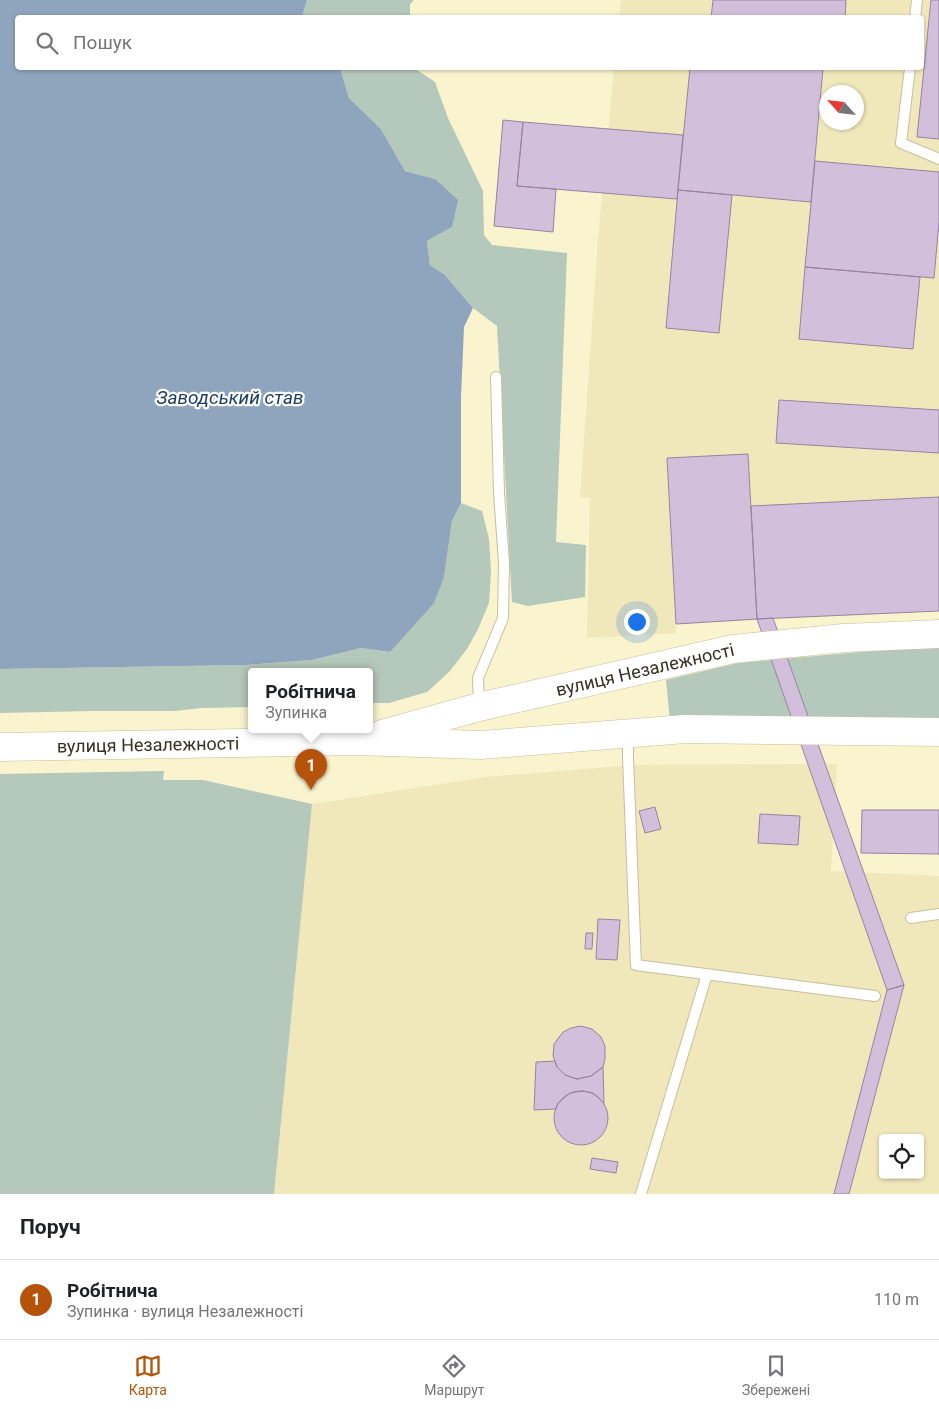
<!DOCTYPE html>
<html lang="uk">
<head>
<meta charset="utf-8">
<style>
  :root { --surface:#fff; --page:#f2f2f2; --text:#202124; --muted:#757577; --line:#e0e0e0; --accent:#b45309 }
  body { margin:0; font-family:Roboto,sans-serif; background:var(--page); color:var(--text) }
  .controls { position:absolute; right:15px; bottom:15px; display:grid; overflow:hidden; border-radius:5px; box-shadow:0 1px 4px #0004 }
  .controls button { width:45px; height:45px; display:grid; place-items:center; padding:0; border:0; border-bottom:1px solid var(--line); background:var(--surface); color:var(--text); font:25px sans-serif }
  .compass { position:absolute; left:819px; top:85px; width:45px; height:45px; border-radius:50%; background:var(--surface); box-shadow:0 1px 4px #0004; rotate:297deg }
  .you { position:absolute; left:636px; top:621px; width:18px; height:18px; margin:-12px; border:4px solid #fff; border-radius:50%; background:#1a73e8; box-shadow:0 0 0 8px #1a73e833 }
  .badge { display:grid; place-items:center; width:32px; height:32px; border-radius:50%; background:var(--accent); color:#fff; font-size:16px; font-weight:700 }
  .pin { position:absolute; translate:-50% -41px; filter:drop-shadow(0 1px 2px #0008) }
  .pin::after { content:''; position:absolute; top:26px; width:18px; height:15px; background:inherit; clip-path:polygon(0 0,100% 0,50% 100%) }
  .popup { position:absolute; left:248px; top:668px; width:125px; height:65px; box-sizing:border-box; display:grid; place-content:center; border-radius:5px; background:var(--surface); filter:drop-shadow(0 1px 4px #0005); font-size:16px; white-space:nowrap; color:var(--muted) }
  .popup b { font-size:19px; color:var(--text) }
  .popup::after { content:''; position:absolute; left:50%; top:100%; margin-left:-10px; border:10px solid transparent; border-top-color:var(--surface) }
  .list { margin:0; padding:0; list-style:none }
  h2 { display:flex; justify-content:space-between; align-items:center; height:65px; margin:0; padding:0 20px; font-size:21px }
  h2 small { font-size:16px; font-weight:400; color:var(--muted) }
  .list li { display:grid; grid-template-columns:32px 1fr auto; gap:15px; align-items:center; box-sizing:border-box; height:80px; padding:0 20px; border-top:1px solid var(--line) }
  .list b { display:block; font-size:19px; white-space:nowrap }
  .list p { margin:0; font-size:16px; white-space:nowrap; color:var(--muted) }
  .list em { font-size:16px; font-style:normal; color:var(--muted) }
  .icon { flex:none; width:28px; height:28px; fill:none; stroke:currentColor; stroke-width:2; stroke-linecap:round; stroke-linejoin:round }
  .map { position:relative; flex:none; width:939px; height:1194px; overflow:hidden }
  .search { position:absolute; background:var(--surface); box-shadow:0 1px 4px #0004; left:15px; right:15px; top:15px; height:55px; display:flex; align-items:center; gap:12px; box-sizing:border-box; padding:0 18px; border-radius:5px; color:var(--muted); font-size:19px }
  .sheet { height:145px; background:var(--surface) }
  nav { display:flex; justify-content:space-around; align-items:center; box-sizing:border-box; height:70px; border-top:1px solid var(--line); background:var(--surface); font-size:14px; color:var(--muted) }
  nav a { display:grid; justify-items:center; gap:2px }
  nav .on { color:var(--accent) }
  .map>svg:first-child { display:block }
  .built { fill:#f0e8bb; fill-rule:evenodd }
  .green { fill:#b4c8bb }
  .water { fill:#8fa5be }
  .building { fill:#d2bfdb; stroke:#9783a0 }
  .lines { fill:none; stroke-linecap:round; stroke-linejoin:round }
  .service-casing { stroke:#c5bf9b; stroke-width:12 }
  .secondary-casing { stroke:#c5bf9b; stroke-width:29 }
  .service { stroke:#fff; stroke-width:10 }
  .secondary { stroke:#fff; stroke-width:28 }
  .labels { text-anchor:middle; stroke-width:4.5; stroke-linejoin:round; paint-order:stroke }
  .street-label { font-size:18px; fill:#353224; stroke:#fff }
  .water-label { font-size:19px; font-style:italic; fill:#1d3e62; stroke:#fff }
</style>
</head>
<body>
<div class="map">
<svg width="939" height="1194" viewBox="0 0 939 1194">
  <rect width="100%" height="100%" fill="#f9f3ce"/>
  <path class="built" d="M621,0H939V611L676,624V633L587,638L590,498L580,497L598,239L614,68H922V18L619,17ZM826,92H856V122H826Z
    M837,764L831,871L939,876V1194H274L312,804L486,777L634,765ZM883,1138H920V1175H883Z"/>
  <path class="green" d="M307,0H414L410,4V17H302Z
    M340,68H414L435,82L448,118L483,191L484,235L492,245L567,253L556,542L586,545L585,597L528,606L512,602L497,326L473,308L445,275L430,265L427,241L452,227L435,179L405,171L381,129L349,98Z
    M461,503L482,511L489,539L491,572L489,603L478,629L467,649L449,672L427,692L389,703H370V671H252V707L202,708L174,711H91L0,713V669L245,665L312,660L361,648L390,652L444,577L452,521Z
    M939,645V722H670L666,680L738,663Z
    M164,771L163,780H203L312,804L274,1194H0V774Z"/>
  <path class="water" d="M0,0H307L302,17L18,18V68H340L349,98L381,129L405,171L435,179L458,200L452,227L427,241L430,265L445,275L473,308L464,327L461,398V503L452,521L444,577L434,603L390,652L361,648L312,660L245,665L0,669Z"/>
  <path class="building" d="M713,0H846L845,18H711Z
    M931,0H939V139L917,137Z
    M690,68H823L811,202L678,190Z
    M503,120L523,122L517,186L556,189L553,232L494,226Z
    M523,122L683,135L677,199L517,186Z
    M815,161L939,172V222L934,278L805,267Z
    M678,190L732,195L719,333L666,328Z
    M805,267L920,277L913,349L799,339Z
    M779,400L939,410V453L776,443Z
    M748,454L757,619L676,624L667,458Z
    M939,497V611L757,619L751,506Z
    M773,618L904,985L887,990L757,619Z
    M655,807L661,829L645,833L639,811Z
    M862,810H939V854L861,853Z
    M760,814L800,816L798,845L758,843Z
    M598,919L620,920L617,960L596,959Z
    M586,933H593L592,949H585Z
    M904,985L849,1194H834L887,990Z
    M581,1026L592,1029L601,1037L605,1046V1059L603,1067L591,1076L577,1079L565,1075L557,1067L553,1056L554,1044L563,1032L571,1028Z
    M555,1061L557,1067L565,1075L577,1079L591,1076L603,1067L604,1103L593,1093L582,1091L570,1093L558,1103L556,1109L534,1110L536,1062Z
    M554 1118a27 27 0 1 1 54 0a27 27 0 1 1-54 0Z
    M592,1158L618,1162L616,1173L590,1169Z"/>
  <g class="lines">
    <g class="service-casing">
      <path id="service" d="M915,18L917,0
        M910,68L901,143L939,159
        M479,705L478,678L503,618L504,563L499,493L496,377
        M628,735V757L636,965L875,996
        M911,918L939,914
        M641,1194L707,974"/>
    </g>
    <g class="secondary-casing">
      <path id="secondary" d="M382,734L479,707L733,649L844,638L939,634
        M0,747L356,741L481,745L685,729L939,732"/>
    </g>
    <use href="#service" class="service"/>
    <use href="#secondary" class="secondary"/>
  </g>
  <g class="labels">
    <g class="street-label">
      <text transform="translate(645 670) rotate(-13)" y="6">вулиця Незалежності</text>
      <text transform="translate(148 745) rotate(-1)" y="6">вулиця Незалежності</text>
    </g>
    <g class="water-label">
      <text x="230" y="404">Заводський став</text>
    </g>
  </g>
</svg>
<div class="controls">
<button><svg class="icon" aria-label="locate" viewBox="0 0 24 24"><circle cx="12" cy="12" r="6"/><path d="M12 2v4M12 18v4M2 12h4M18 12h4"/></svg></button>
</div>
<svg class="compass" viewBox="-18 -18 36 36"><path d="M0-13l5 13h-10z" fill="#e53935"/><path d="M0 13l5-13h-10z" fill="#757577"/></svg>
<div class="you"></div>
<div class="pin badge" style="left:311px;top:790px">1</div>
<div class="popup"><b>Робітнича</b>Зупинка</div>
<div class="search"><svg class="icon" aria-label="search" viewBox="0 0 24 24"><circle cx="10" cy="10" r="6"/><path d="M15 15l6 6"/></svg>Пошук</div>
</div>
<section class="sheet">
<h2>Поруч<small></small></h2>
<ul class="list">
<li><span class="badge">1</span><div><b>Робітнича</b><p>Зупинка · вулиця Незалежності</p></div><em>110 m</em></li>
</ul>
</section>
<nav>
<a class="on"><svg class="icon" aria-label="map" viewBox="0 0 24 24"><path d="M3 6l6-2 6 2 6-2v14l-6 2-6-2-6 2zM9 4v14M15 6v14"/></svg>Карта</a>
<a><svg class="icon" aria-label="directions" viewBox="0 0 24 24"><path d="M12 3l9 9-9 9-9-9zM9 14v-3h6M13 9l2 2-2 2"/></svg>Маршрут</a>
<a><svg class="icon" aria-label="saved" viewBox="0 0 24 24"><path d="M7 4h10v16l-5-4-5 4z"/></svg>Збережені</a>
</nav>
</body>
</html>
